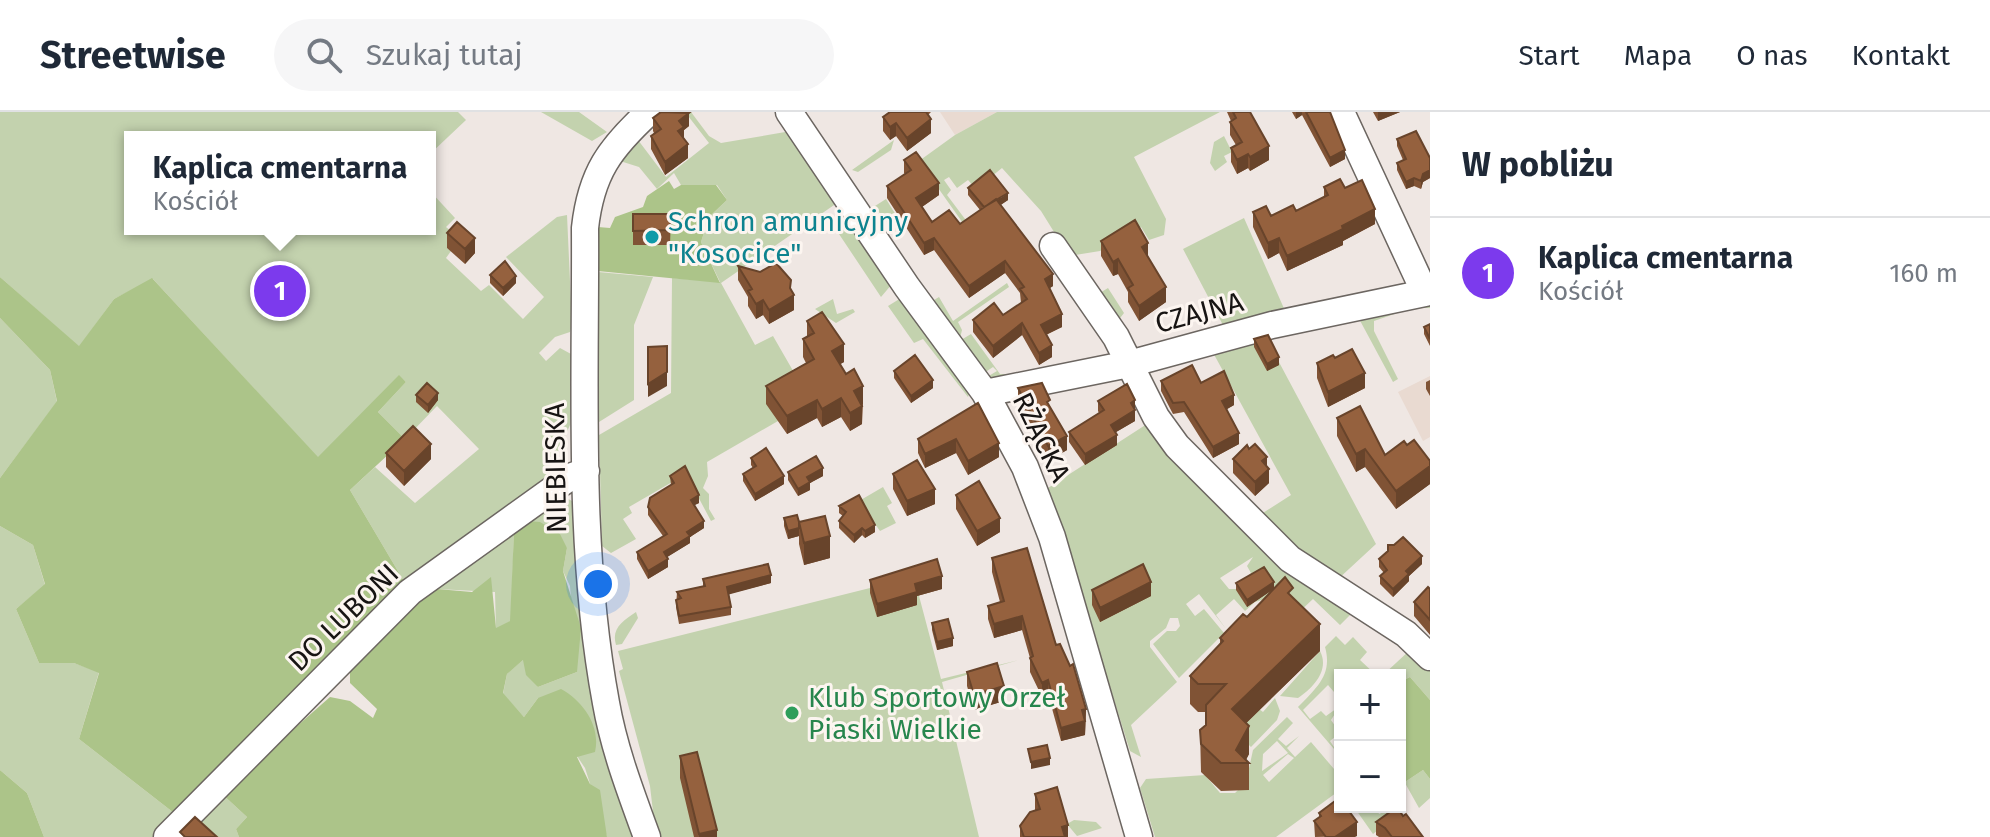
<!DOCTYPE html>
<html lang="pl">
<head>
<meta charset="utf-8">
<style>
  :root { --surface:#fff; --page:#f6f6f7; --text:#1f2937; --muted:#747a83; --line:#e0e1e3; --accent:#7c3aed }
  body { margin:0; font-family:"Fira Sans",sans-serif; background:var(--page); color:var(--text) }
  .controls { position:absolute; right:24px; bottom:24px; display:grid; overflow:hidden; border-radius:0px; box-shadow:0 2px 6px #0004 }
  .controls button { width:72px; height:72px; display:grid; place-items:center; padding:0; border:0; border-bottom:2px solid var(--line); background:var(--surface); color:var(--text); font:40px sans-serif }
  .you { position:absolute; left:598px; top:472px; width:28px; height:28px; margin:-20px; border:6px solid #fff; border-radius:50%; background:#1a73e8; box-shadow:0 0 0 12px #1a73e833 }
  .badge { display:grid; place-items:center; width:52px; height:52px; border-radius:50%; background:var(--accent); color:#fff; font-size:26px; font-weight:700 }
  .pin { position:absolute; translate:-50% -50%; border:4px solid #fff; box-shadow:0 2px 8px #0006 }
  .popup { position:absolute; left:124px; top:19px; width:312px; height:104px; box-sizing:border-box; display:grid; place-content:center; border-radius:0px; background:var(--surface); filter:drop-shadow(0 2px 6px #0005); font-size:26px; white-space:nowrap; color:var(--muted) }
  .popup b { font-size:30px; color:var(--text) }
  .popup::after { content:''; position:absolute; left:50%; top:100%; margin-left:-16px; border:16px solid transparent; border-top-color:var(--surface) }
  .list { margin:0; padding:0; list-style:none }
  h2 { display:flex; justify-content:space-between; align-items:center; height:104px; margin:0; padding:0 32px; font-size:34px }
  h2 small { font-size:26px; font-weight:400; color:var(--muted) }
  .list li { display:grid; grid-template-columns:52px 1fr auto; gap:24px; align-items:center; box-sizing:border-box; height:112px; padding:0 32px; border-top:2px solid var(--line) }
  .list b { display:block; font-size:30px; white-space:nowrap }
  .list p { margin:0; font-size:26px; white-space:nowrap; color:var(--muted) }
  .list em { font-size:26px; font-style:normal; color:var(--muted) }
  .icon { flex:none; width:44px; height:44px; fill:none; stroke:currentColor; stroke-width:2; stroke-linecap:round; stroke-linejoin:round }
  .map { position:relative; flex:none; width:1430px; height:725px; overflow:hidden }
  header { display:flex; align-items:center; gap:48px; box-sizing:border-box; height:112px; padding:0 40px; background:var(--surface); border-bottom:2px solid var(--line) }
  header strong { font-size:38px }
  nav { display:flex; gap:44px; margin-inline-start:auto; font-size:28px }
  .search { width:560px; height:72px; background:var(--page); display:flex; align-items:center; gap:20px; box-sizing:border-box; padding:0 28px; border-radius:44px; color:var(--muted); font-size:30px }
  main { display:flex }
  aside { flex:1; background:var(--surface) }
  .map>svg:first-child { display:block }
  .built { fill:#e9dad1 }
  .green { fill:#c3d2ae; fill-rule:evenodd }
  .forest { fill:#acc489 }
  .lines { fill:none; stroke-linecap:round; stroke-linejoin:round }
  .minor-casing { stroke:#6c6661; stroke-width:29 }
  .minor { stroke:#fff; stroke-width:26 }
  .wall { fill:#805335 }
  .shaded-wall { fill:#68442b }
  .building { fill:#95613e; stroke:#68442b; stroke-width:2 }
  .culture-dot { fill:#0f9aa8; stroke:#fcf5f0; stroke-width:3 }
  .leisure-dot { fill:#2e9e5b; stroke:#fcf5f0; stroke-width:3 }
  .labels { text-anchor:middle; stroke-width:6; stroke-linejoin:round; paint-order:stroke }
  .culture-label { font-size:28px; fill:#0d838f; stroke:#fcf5f0; text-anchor:start }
  .street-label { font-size:28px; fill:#171413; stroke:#fcf5f0 }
  .leisure-label { font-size:28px; fill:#27864d; stroke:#fcf5f0; text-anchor:start }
</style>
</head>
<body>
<header>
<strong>Streetwise</strong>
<div class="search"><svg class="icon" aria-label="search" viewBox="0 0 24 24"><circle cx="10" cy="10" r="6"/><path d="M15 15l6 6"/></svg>Szukaj tutaj</div>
<nav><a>Start</a><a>Mapa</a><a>O nas</a><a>Kontakt</a></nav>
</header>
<main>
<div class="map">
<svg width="1430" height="725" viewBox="0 0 1430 725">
  <rect width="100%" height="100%" fill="#efe7e3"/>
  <path class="built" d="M940,0H997L955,23Z
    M1430,264V325L1423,329L1398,280Z"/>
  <path class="green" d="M0,0H458L466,8L430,42V25H130V117H430V79L455,106L446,115L457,124L447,136L451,139L446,146L481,179L489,173L523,207L544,185L506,145L557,105L567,103L572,213L570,220L555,225L539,241L546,249L560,236L571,242L570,313L543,372L405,471L350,378L375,355L415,391L479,337L437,294L405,327L378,300L406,270L399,264L318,346L153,167L114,187L79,235L0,165Z
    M541,0H579L607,20L592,29Z
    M685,0H691L709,24L721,31L791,19L837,91L721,171L755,233L773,224L811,290L707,350L708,364L703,376L709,382V397L715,407L711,409L686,362L629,395L632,401L623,407L636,427L611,441L602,434L599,323L671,281L672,166L720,170L701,130L709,105L727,88L717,73H681L674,61L657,77L639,55L620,49L638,28L666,65L709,31Z
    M997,0H1220L1134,45L1166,107L1164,123L1149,128L1141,115L1100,139L1069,144L1041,99L1002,56L976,77L968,68L957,76L949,65L944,68L951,78L947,83L968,111L965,114L919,49L955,23Z
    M1224,24L1232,40L1224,44L1227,50L1215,59L1210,51L1214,30Z
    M894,28L891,38L858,60L852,58Z
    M886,87L899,108L889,115L875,94Z
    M846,105L892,172L881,185L831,110Z
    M1244,106L1286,201L1224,215L1183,137Z
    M598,160L653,165L634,213V288L599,310Z
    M1007,171L1009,175L958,210L962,218L960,226L934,188L939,185L953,209Z
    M1108,176L1124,201L1117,210L1098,182Z
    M901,186L970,279L968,285L923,227L914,231L888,194Z
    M833,187L837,202L853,197L855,200L836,211L815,197Z
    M1430,188V196H1412L1374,209V219L1398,267L1393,270L1357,203Z
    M0,206L50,258L57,290L0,366Z
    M971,222L1000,262H1014L995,268L987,265L997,259L993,255L984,261L961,228Z
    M1265,224L1376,432L1336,469L1255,406L1291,383L1211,237Z
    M1150,310L1362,503L1358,508L1351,502L1340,513L1313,487L1297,502L1268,486L1255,490L1245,499L1234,487L1216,503L1226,517L1199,482L1186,492L1195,504L1204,497L1224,521L1179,566L1153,532L1167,519H1176L1180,514L1178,506H1170L1166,516L1150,529V535L1177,570L1131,613L1141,645L1130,639L1048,376ZM1253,445L1247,454L1251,461L1237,477H1229L1220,466Z
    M883,375L892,391L887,394L896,411L880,419L859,389Z
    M565,385L577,392L636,725H607L585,656L538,586L524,605L503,582L507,562L524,547L538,575L577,560L570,474L563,459L567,436L527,409Z
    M0,414L33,433L45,473L16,497L39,551H74L99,560L79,627L174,701L154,725H44L27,681L0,658Z
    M514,420L511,509L496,517L495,480L437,477Z
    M914,465L941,567L1019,548L942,570L979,725H656L650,674L619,559L623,557L618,539Z
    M636,500L638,506L622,532L616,533C611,516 623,509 636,500Z
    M1336,524L1345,533L1353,525L1367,540L1360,548L1376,563H1340V587L1328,573L1303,598L1310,607L1321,599L1326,604L1340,594L1331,608L1340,621L1330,629L1340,644L1298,595C1316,576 1333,563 1325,535Z
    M1410,538L1430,554V588L1410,565L1400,570V563H1383Z
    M1320,539C1330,558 1313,576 1298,586L1280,584Z
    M1275,586L1280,599L1277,608L1251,635L1236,621L1259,597L1263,600Z
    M1287,605L1293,611L1278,627L1286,634L1299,624L1287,636L1295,645L1311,630L1340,664V678L1276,725H1155L1140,676L1146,667L1205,663L1220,681H1235L1246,670L1253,638ZM1277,629L1288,641L1262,659L1263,642ZM1288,642L1294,646L1269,670L1263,663Z
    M1400,657L1405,670L1423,658L1430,667V686L1419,696L1405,671L1400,674Z
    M221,681L247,705L236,717L239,725H205L190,710Z
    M1400,689L1401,700L1373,722L1354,695H1367L1380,702L1385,695H1393L1390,701L1400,695Z
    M1074,708L1096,710L1102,716L1077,724L1067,712Z"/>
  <path class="forest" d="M669,69L674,77L681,73H716L727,88L709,105L701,130L720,171L598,159V115L610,116L615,105L643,95L647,84Z
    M0,165L79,234L114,187L152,166L318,345L399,263L406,270L378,300L405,327L350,378L405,471L174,701L79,627L99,561L74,551H39L16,497L45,472L33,433L0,414V366L57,289L50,258L0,206Z
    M527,409L540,410L560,422L567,436L563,459L581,516L577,560L538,575L526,563L523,548L507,562L503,581L524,605L538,586L561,577C583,589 601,614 595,640L577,645L590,672L600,678L607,725H239L236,717L247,705L221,681L330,585L350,589L373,606L377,597L350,571V558L411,494L437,477L472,480L491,465L496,516L510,509L514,420Z
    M1410,565L1430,588V667L1423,658L1405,670L1400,657V570Z
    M0,658L27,681L44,725H0Z"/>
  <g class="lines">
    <g class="minor-casing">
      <path id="minor" d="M789,0L907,175L985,281L1025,355L1052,425L1139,725
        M1341,0L1425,181
        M1053,134L1116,225L1156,305L1177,334L1290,447L1406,522L1430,545
        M985,281L1129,252L1272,213L1430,180
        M167,725L410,480L570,365L586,359
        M647,725C631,681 614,637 606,591C577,435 586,273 585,116C591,61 610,36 649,0"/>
    </g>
    <use href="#minor" class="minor"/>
  </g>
  <path class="wall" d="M890,0H931L928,3L931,21L907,39L896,24L890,28L883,19V5Z
    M1227,0H1250L1269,48L1250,59L1248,56L1237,62L1231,50V36L1236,33L1230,23V10L1231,9Z
    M1292,0H1330L1345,47L1330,55L1302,3L1296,7Z
    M1373,0H1400L1378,9Z
    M653,6L689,14L684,18V26L688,46L665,63L651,37V24L654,21L653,19Z
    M1397,27L1430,46V66L1423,70L1421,77L1414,74L1406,77L1397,58V51L1403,48L1397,34Z
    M904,48L939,83L922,95L932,110L960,112L980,98L968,83V76L1008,88L1000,93L1053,174L1050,176L1062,215L1046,223L1052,245L1039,253L1022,223L993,246L973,220V208L1003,203L1021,191L1020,181L1005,161L969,186L934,138L924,143L887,86V74L905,62L904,61Z
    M1324,75L1345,76L1375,112L1343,129V133L1287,159L1279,141L1268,147L1253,115V100L1271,104L1296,99L1324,85Z
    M633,102H671L670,133H633Z
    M447,121L475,141L465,152L447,136Z
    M1101,129L1148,145L1166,190L1139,209L1128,190V180L1118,162L1113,164L1101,144Z
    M738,154L791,179L794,198L769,212L763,203L756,207L748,194V185L738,168Z
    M490,163L516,171L503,184L490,171Z
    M807,209L844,250L840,252L863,292L862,312L850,319L841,305L822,315L817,306L787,322L766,292V274L806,251L803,245V227L807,224Z
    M1430,212V234L1424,222V215Z
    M1254,227L1279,253L1267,259L1254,235Z
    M1335,246L1365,276L1328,295L1317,266V251Z
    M894,259L933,276L911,291L894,266Z
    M1430,268V284L1426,277V270Z
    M1161,269L1201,271L1234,293L1227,297L1239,332L1213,346L1184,300L1173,302L1161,279Z
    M1018,276L1050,295L1067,338L1048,349L1018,291Z
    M416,283L438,288L428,301L416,290Z
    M1135,288V309L1116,320L1117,333L1085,353L1069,330V320L1099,301L1098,299V289Z
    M978,291L999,345L968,363L956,341L925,356L918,341V327Z
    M1337,306L1385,343L1407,333L1430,349V372L1396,397L1365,355L1356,360L1337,324Z
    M1249,337L1267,354L1269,371L1255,384L1233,361V347Z
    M386,341L431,347L404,374L386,355Z
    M751,346L784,372L755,389L743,369V362L753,356L751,353Z
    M788,360L823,364L810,371V378L798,384L788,368Z
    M893,362L935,392L907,404L893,377Z
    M670,364L699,391L694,393L704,416L690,425V431L667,445L668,455L648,467L637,447V440L663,424L648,403V395L671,373Z
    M956,383L1000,420L977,434L956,397Z
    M839,394L875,420L865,426L862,423L854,431L839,416V409L843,404L839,401Z
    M784,406L799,410L830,446L804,453L799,432V424L788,427L784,414Z
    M992,446L1056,533L1086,597L1085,623L1061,629L1048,582L1042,585L1030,560V546L1022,518L994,526L988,507V494L1000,490L992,460Z
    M1379,447L1422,452L1409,464V469L1393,485L1380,472V464L1384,461L1379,455Z
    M703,467L771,471L728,482L731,495V503L679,512L676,495L677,480L703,474Z
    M870,468L942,477L917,484V493L877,505L870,481Z
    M1236,471L1274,476L1293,486L1320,539L1246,611L1249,642L1246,648L1249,651V678L1221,679L1201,660L1200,618L1206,613V600H1198L1190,592V564L1220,533V526L1247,505L1272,478L1247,495L1236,478Z
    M1430,477V523L1414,504V490Z
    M1092,478L1151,484L1100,510L1092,493Z
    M932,511L953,534L937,538L932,518Z
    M967,560L1004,589L974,598L967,574Z
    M680,644L717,725H694L680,666Z
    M1035,682L1068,725H1020V714L1035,698Z
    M1319,701L1357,724L1315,725L1314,709L1319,706Z
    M1403,704L1423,725H1379L1376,723V710Z"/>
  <path class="shaded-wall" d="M1296,0H1302V3L1296,7Z
    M1378,0H1400L1378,9Z
    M689,1V14L684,18V28L678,32L679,9Z
    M931,7V21L907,39V26Z
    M896,11V24L890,28V15Z
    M688,32V46L665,63V50Z
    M1269,34V48L1250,59V45Z
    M1345,38V47L1330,55V46Z
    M1248,42V56L1237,62V48Z
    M1430,58V66L1423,70L1421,77V69L1423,62Z
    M1414,66V74L1406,77V70Z
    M939,71V83L916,99V86Z
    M1008,81V88L985,104V97Z
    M1375,97V112L1343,129V133L1287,159V144Z
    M475,126V141L465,152V137Z
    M934,126V138L924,143V131Z
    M1279,126V141L1268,147V131Z
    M1148,131V146L1142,135Z
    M1118,147V162L1113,164V150Z
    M1005,149V161L969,186V174Z
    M1053,162V174L1045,179V167Z
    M516,164V171L503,184V176Z
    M791,168V182L794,183V198L769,212V198L790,176Z
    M1166,175V190L1139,209V194Z
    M763,188V203L756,207V192Z
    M1062,202V215L1041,225V213Z
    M1022,211V223L993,246V234Z
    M844,232V250L832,257V239Z
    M1052,233V245L1039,253V241Z
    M667,234V274L648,285V272Z
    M1279,245V253L1267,259V252Z
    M1365,261V276L1328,295V280Z
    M933,268V276L911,291V284Z
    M863,274V292L854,297V279Z
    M438,281V288L428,301V293Z
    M1234,283V293L1222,300V289Z
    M841,286V305L822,315V297Z
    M817,288V306L787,322V304Z
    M1135,288V309L1111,323V313L1131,291Z
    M862,294V312L850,319V301Z
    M1239,321V332L1213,346V335Z
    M1117,323V333L1085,353V342Z
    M1067,324V338L1048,349V334Z
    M956,327V341L925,356V342Z
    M999,331V345L968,363V349Z
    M431,332V347L404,374V359Z
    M1365,337V355L1356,360V342Z
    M1267,345V359L1269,357V371L1255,384V370L1262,349Z
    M1430,354V372L1396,397V379Z
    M823,356V364L810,371V378L798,384V377L807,365Z
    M784,364V372L755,389V382Z
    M935,377V392L907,404V389Z
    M699,383V391L691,395V388Z
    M1000,406V420L977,434V419Z
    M704,409V416L690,425V431L664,447V440L687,420Z
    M875,413V420L865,426V419Z
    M799,416V424L788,427V419Z
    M862,416V423L854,431V423Z
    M830,424V446L804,453V431Z
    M1422,444V452L1409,464V469L1393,485V477L1406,459Z
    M668,447V455L648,467V459Z
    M771,463V471L727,483V475Z
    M942,464V477L917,484V493L877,505V492L915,472Z
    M1151,470V484L1100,510V496Z
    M1274,470V477L1247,495V488Z
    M1022,504V518L994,526V512Z
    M1320,512V539L1232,625V597Z
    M953,526V534L937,538V530Z
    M1048,568V582L1042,585V571Z
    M1004,574V589L974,598V583Z
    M1086,597L1085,623L1061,629V616L1082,598Z
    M1249,614V642L1244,651L1236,638Z
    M1050,646V653L1031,657V650Z
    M1357,710V724L1355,725H1335Z
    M1068,713V725H1062V715Z
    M717,718V725H699V722Z"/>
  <path class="building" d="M661,0L689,1L679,9L684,15L678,19L688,32L665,50L651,24L661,17L653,6Z
    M890,0H926L931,7L907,26L896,11L890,15L883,5Z
    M1233,0H1250L1269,34L1250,45L1248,42L1237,48L1231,36L1242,30L1230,10L1236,6Z
    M1306,0H1330L1345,38L1330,46Z
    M1416,19L1430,46V58L1423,62L1421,69L1414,66L1406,70L1397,51L1406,47L1397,27Z
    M916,40L939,71L916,86L932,110L949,98L960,112L996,87L1053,162L1045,167L1062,202L1041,213L1052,233L1039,241L1022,211L993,234L973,208L994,191L1003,203L1027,187L1020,177L1024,175L1005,149L969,174L934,126L924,131L887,74L911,58L904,48Z
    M990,58L1008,81L984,95L968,76Z
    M1340,67L1345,76L1362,68L1375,97L1342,114L1343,117L1287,144L1279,126L1268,131L1253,100L1266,94L1271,104L1293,93L1296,99L1328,83L1324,75Z
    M633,102H671L670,118L633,119Z
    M1135,108L1148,131L1142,135L1166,175L1139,194L1128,176L1133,173L1118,147L1113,150L1101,129Z
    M457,110L475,126L465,137L447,121Z
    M505,149L516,164L503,176L490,163Z
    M776,151L791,168L790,176L794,183L769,198L763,188L756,192L748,179L752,177L738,154L760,160Z
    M822,200L844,232L832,239L846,262L854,257L863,274L854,279L862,294L850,301L841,286L822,297L817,288L787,304L766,274L814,247L803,227L814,221L807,209Z
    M1430,212V227L1424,215Z
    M1268,223L1279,245L1267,252L1254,227Z
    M667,234V260L648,272V235Z
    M1352,237L1365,261L1328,280L1317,251L1333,243L1335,246Z
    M915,243L933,268L911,284L894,259Z
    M1192,253L1201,271L1224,259L1234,283L1222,289L1239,321L1213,335L1184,290L1173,291L1161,269Z
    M427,271L438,281L428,293L416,283Z
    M1042,271L1050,288L1047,290L1067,324L1048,334L1018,276Z
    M1127,272L1135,288L1131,291L1135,298L1111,313L1117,323L1085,342L1069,320L1104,298L1098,289Z
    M978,291L999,331L968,349L956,327L925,342L918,327Z
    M1360,294L1385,343L1404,329L1407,333L1414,328L1430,349V354L1396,379L1365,337L1356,342L1337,306Z
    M413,314L431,332L404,359L386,341Z
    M1255,332L1267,345L1262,349L1269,357L1255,370L1233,347L1247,333L1249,337Z
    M766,336L784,364L755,382L743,362L756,354L751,346Z
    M816,344L823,356L807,365L810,370L798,377L788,360Z
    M917,348L935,377L907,389L893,362Z
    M685,354L699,383L691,388L704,409L687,420L690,424L664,440L668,447L648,459L637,440L667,422L648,395L650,386L674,371L670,364Z
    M979,369L1000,406L977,419L956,383Z
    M859,383L875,413L865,419L862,416L854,423L839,409L846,400L839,394Z
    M797,403L799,410V416L788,419L784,406Z
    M825,404L830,424L804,431L799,410Z
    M1403,425L1422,444L1406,459L1409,462L1393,477L1380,464L1387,458L1379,447L1388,439V433H1394Z
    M1027,436L1056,533L1060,532L1070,554L1073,552L1086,597L1082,598L1085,609L1061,616L1048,568L1042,571L1030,546L1033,544L1022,504L994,512L988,494L1004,489L992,446Z
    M937,447L942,464L915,472L917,480L877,492L870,468Z
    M768,452L771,463L727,475L731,495L679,504L676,488L681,486L677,480L705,474L703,467Z
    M1143,452L1151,470L1100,496L1092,478Z
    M1264,455L1274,470L1247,488L1236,471Z
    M1285,465L1293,476L1288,481L1320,512L1232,597L1249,614L1236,638L1249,651H1221L1201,632L1200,618L1206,613V593L1226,572H1198L1190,564L1223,529L1220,526L1243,502L1247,505Z
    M1428,475L1430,477V508L1414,490Z
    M948,507L953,526L937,530L932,511Z
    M997,551L1004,574L974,583L967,560Z
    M1047,633L1050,646L1031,650L1028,637Z
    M697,640L717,718L699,722L680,644Z
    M1057,675L1068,713L1062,715L1065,725H1024L1020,714L1030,700L1040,697L1035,682Z
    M1339,686L1340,695H1346L1357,710L1335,725H1326L1314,709L1321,704L1319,701Z
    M1397,695L1403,704L1406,702L1423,725H1392L1385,716L1376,710Z
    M195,705L217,725H185L180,720Z"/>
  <circle class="culture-dot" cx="652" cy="125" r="8"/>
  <circle class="leisure-dot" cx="792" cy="601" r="8"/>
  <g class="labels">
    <g class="culture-label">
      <text x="668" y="119">Schron amunicyjny<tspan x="668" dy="32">"Kosocice"</tspan></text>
    </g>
    <g class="street-label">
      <text transform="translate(1199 200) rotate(-15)" y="10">CZAJNA</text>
      <text transform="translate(1042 325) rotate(64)" y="10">RŻĄCKA</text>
      <text transform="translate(555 356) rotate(-91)" y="10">NIEBIESKA</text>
      <text transform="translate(343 505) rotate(-44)" y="10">DO LUBONI</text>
    </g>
    <g class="leisure-label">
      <text x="808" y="595">Klub Sportowy Orzeł<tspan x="808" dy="32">Piaski Wielkie</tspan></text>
    </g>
  </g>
</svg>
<div class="controls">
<button>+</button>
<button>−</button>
</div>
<div class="you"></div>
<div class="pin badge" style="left:280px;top:179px">1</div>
<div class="popup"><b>Kaplica cmentarna</b>Kościół</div>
</div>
<aside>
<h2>W pobliżu<small></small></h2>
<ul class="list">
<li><span class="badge">1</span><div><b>Kaplica cmentarna</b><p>Kościół</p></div><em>160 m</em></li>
</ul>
</aside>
</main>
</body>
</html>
